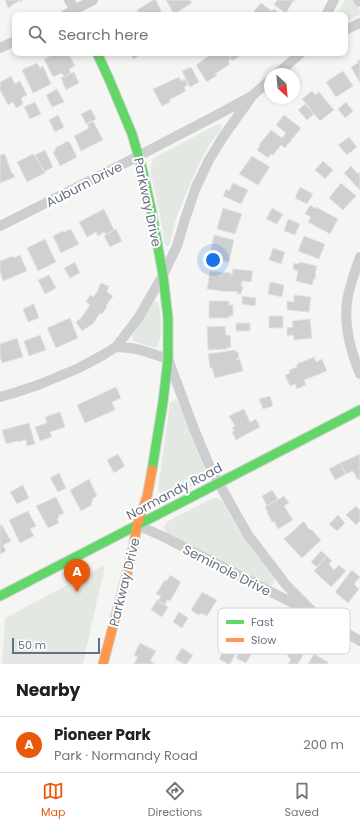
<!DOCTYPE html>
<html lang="en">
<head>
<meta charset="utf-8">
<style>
  :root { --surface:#fff; --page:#f6f6f6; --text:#202124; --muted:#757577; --line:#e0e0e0; --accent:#ea580c }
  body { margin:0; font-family:Poppins,sans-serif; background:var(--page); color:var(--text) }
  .compass { position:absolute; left:264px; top:68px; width:36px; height:36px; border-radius:50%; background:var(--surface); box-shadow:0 2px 6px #0003; rotate:154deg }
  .scale { position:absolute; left:12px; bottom:10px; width:88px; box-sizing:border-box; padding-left:4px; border:2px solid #667083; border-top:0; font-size:11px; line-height:14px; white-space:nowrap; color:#667083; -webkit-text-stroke:3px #fff; paint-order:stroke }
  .you { position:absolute; left:213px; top:260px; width:14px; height:14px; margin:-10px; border:3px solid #fff; border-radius:50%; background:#1a73e8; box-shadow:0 0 0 6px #1a73e833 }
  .badge { display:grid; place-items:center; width:26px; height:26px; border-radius:50%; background:var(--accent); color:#fff; font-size:13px; font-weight:700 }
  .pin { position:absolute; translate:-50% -33px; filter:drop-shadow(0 1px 2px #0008) }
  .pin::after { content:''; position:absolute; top:21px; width:14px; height:12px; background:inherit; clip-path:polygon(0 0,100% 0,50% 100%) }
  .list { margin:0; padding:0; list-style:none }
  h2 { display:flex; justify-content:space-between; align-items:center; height:52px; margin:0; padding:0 16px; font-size:17px }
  h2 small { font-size:13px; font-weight:400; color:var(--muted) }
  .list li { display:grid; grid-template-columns:26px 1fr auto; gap:12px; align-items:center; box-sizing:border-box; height:56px; padding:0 16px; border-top:1px solid var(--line) }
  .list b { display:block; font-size:15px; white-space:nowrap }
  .list p { margin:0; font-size:13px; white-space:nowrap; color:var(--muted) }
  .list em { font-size:13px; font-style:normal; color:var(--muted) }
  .icon { flex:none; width:22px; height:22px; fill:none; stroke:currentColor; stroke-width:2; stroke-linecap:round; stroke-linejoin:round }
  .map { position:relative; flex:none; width:360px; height:664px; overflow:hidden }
  .search { position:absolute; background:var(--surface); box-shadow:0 2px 6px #0003; left:12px; right:12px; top:12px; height:44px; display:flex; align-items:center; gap:10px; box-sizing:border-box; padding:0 14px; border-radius:8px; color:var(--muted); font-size:15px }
  .sheet { height:108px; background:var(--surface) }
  nav { display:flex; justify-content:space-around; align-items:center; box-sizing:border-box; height:56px; border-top:1px solid var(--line); background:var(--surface); font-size:11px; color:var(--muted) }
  nav a { display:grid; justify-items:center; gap:2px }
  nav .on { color:var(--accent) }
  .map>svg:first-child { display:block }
  .green { fill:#e4e8e2 }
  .building { fill:#cfd0d1; stroke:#e4e4e4 }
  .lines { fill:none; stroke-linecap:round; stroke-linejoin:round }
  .fast-casing { stroke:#d2d3d3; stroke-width:11 }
  .slow-casing { stroke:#d2d3d3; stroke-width:11 }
  .street { stroke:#cdcecf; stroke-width:10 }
  .fast { stroke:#63d668; stroke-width:9 }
  .slow { stroke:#ff974d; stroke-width:9 }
  .labels { text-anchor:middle; stroke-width:4; stroke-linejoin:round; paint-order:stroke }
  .street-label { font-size:13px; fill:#667083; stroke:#fff }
  .key { fill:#fff; stroke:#d1d4da; stroke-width:1 }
  .key-label { font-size:11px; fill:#667083 }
</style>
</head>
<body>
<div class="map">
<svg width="360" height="664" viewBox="0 0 360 664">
  <rect width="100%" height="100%" fill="#f5f5f4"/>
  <path class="green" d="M345,0H355L360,10V14L359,15L345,22V15H336Z
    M218,124L221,125L222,128L209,145L198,166L184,198L175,222L170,244L169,245L166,246L165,244L160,216L151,173C150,166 151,161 156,157Z
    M156,302L158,303C161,312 163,339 157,347H154L135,342L133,339L132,336L140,324L153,303Z
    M176,400L179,403L190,433L206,473V476L203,480L170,497L164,498L160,496L158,489L170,403L172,401Z
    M216,498L221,500L223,502L240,532L256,554L274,577C276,582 273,585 267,587L169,535L165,531L164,527L168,521L211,499Z
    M105,565L83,664H2L5,618Z"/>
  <path class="building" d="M5,0H22V1L20,2L19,1L10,6L11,7L8,8Z
    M153,0H156L163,15H140L137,10Z
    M166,0H190L192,3L174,14Z
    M277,0H295L294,2L293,1L286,13L274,5Z
    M261,3L272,11L274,9L281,15H257L253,12Z
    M56,53H68L75,66L69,69L71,73L64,77L62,73L53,77L44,59Z
    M130,53H145L133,59Z
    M209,53H223L224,54L227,53L231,59L228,61L230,64L215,74L217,75L207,82L196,65L210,55Z
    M227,53H242L243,54L232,61Z
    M360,60V83L351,67L358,63L357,61Z
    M37,63L40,68L43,66L51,84L33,93L22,70Z
    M191,67L199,82L190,87L182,71Z
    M343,71L353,86L336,97L326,82Z
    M74,72L79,83L66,90L61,78Z
    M11,76L15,84L20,81L27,95L21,98L23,104L16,108L13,102L8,105L0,90V82Z
    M179,77L181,81L185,79L188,85L184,87L186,91L169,100L170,102L162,106L153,89Z
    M57,89L64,102L52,107L46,95Z
    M312,91L315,95L319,92L334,110L320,121L302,99Z
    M35,102L41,114L30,119L24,107Z
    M346,102L353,111L345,118L338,109Z
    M305,104L314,114L307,120L298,110Z
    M91,109L96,119L86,124L81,114Z
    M58,115L64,127L55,132L49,120Z
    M284,115L301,128L285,148L281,145L273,155L271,154L268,158L257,150L260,146L259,145L271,130L282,138L286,133L276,125Z
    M93,121L103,140L81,151L74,136L89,128L87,124Z
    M349,137L357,147L347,155L338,145Z
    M68,141L69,143H70L77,157L60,166L53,152L56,150L55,148Z
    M45,150L53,167L44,172L35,155Z
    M5,154L12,174L13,173L15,177L0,183V155Z
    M33,154L34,156L35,155L45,173L27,182L17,162Z
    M252,156L270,167L258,185L239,174Z
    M323,161L333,170L325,179L315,170Z
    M351,166L358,174L360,172V190L344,173Z
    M233,183L248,190L241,204L223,196L226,189L229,191Z
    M341,183L356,196L343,210L329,198Z
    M300,187L313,194L307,204L295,198Z
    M310,205L316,209V207L338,219L330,234L308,222L311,217L305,214Z
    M223,208L242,214L235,234L217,229Z
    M272,208L283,214L277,224L266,219Z
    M104,209L114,230L106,235L104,232L98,236L96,232L87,237L79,222Z
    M288,219L300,224L295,235L284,231Z
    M71,229L79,244L61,253L53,236L63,231L64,232Z
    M116,229L122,241L110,247L104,236Z
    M214,235L234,240L229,262L209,258Z
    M304,236L325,244L319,259L298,251Z
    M45,239L56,262L38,271L27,248Z
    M273,248L285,252L281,264L269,260Z
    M20,255L27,271L3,281L0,271V261L13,256V258Z
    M75,262L80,273L70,278L64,268Z
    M300,262L317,266L315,274H316L315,279H314L312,285L296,281L298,271L293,269L294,263L299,264Z
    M233,269L253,271L251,282L242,281L241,286H243L241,294H238V292L229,291V292L207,289L210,271L231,273V275H232Z
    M49,275L56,288L45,294L38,280Z
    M270,282L284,285L282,297L268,294Z
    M101,283L109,286L107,292L113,296L106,306L107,307L102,314L100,313L92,325H91L82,331L76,322L81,318L90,305L86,302L90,295L93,297L97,292Z
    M294,295L311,297L309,312L287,310V301L294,302Z
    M242,296L256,298L255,306L242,304Z
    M209,301H229V305H233V316H229V318H209Z
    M34,304L39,318L28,322L23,309Z
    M269,316H283V328H269Z
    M70,318L78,338L56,348L47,328Z
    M310,319L312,338L294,340L293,335L287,336V328L293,327L292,321Z
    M236,323H250V331H236Z
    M225,326L226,335H230L231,347L227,348V349L208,350L207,327Z
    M40,335L46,350L29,356L24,341Z
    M17,338L23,357L2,363L0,357V344Z
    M235,350L236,352H238L239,358H237V360L240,359L243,371L215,378L212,368H210L208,354Z
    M314,357L316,362L322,359L327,371L304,380L306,385L297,389L295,384L290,386L285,375L290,373L289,370L297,367V364Z
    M116,387L121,398L112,402L115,410L85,423L77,405Z
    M270,396L273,406L263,409L259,399Z
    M244,409L250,422L256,419L260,427L236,440L232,432L234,431L232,428L235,426L229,416Z
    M60,412L65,427L50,432L52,437L40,441L35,427L47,423L45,417Z
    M29,423L35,444L27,446L26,440L17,442V441L6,444L2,430Z
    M118,454L125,466L114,473L107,460Z
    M360,454V479L358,480L353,471L346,474L340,463Z
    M340,463L346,474L335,480L329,469Z
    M59,473L66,488L58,492L50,478Z
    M89,479L97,496L92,499L93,501L91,502L92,505L81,511L70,490Z
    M23,485L29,498L17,504L10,492Z
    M272,490L278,499L267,506L262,496Z
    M284,496L289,503L284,506L293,520L278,529L274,521L272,522L267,512H268L265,507Z
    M56,497L64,513L58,516L59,517L57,519L59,523L48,528L36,506Z
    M356,506L360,510V521L356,525L346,515Z
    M28,511L36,526L30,529L34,536L20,543L9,520Z
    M338,515L345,523L337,531L329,524Z
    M303,522H304L307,525V527L310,530L311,529L321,540L302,558L284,539Z
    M2,525L11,541L3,545L6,551L0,554V526Z
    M321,551L327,556L317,567L311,562Z
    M327,556L332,561L329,564L334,570L339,565L346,571L331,587L314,571Z
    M352,570L360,577L354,584L359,589L348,603L335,592Z
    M170,575L181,582L170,601L167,600L165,605L158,601L161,596L156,594L163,583L165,580L167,581Z
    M202,592L217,600L207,616L201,613L200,615L199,614L198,615L191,610Z
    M157,600L168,607L162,617L151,610Z
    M179,612L188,618L182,628L173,622Z
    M229,640L240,646L230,664H228L219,659Z
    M295,641L307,648L298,664H288L291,659L287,656Z
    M140,643L156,651L150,661L155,664H134L138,657L134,655Z
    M182,648L193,655L187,664H184L175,659Z
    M242,648L252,653L246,663L236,658Z
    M314,654L328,662L327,664H308Z"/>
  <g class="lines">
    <g class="fast-casing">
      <path id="fast" d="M97,53L109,79L132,134L142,168L151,208L163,275L168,318V359L163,402L152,470
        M0,596L360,410"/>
    </g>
    <g class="slow-casing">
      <path id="slow" d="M103,664L132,555L137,525L147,497L152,470"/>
    </g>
    <path class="street" d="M69,0L78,15
      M358,0L360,2
      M65,15L93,0
      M326,15L334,0
      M345,30L360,23
      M0,48L15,41
      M277,74L301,53
      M0,226L121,165L217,115L252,96L270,80
      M360,257C355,272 349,286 347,302C344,325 351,352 360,374
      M116,347L139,317L163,275L177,246L185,219L196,187L209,160L223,137L250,99
      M0,397L14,393L38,385L79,368L103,355L116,347L131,348L141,350L168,359L194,429L209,465L231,505L248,535L287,586L316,615
      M137,525L162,536L316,615L360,641"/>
    <use href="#fast" class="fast"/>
    <use href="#slow" class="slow"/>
  </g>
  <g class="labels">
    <g class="street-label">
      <text transform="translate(84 184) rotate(-27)" y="5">Auburn Drive</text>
      <text transform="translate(148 202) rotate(78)" y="5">Parkway Drive</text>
      <text transform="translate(174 491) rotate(-28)" y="5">Normandy Road</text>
      <text transform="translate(227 570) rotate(27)" y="5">Seminole Drive</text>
      <text transform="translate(124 582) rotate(-76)" y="5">Parkway Drive</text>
    </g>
  </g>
  <rect x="218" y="608" width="132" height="46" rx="6" class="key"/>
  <rect x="226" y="620" width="18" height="4" fill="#63d668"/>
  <rect x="226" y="638" width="18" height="4" fill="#ff974d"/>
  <g class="key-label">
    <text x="251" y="626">Fast</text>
    <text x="251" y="644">Slow</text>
  </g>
</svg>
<svg class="compass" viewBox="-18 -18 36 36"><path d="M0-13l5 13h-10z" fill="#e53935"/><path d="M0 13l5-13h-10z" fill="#757577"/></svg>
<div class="scale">50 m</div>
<div class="you"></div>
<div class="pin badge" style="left:77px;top:592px">A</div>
<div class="search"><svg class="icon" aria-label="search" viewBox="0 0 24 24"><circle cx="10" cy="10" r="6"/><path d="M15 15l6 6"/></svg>Search here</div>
</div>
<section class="sheet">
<h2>Nearby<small></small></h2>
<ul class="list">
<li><span class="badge">A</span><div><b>Pioneer Park</b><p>Park · Normandy Road</p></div><em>200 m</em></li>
</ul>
</section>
<nav>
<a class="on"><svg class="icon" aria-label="map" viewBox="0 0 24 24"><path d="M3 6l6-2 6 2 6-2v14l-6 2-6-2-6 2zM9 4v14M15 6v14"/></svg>Map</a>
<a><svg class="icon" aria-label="directions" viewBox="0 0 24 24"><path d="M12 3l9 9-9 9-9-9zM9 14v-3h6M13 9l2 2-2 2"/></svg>Directions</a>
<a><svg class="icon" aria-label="saved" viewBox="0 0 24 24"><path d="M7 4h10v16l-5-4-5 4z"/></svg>Saved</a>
</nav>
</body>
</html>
